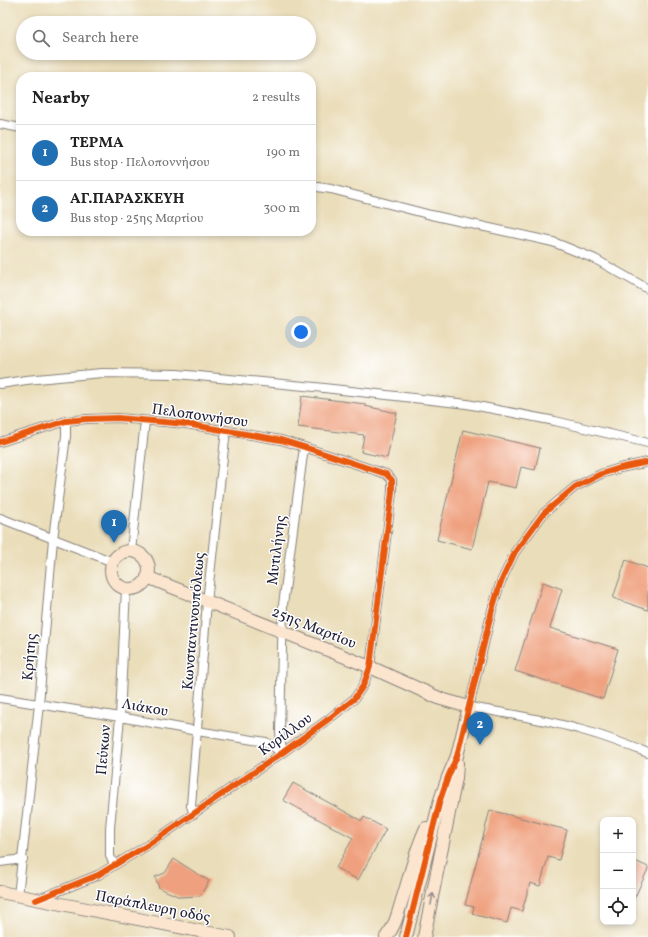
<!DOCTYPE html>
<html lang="en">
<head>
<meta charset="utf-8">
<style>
  :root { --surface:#fff; --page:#f6f6f6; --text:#222; --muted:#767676; --line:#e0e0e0; --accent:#1f6fb2 }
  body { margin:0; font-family:Vollkorn,serif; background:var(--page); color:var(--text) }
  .controls { position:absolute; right:12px; bottom:12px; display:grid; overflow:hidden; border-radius:8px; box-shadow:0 2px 6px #0003 }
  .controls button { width:36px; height:36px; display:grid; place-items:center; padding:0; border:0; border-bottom:1px solid var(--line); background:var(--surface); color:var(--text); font:20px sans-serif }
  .you { position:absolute; left:301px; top:332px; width:14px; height:14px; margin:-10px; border:3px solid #fff; border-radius:50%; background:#1a73e8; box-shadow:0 0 0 6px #1a73e833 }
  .badge { display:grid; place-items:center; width:26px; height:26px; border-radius:50%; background:var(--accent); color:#fff; font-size:13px; font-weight:700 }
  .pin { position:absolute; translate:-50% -33px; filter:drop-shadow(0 1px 2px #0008) }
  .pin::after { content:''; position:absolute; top:21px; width:14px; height:12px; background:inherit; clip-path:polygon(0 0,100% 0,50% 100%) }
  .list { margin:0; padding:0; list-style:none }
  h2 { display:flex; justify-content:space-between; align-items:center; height:52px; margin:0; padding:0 16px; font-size:17px }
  h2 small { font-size:13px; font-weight:400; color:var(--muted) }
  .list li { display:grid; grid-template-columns:26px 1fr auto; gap:12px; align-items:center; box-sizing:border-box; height:56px; padding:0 16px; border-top:1px solid var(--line) }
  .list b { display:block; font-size:15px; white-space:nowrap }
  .list p { margin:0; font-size:13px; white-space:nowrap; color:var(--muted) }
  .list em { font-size:13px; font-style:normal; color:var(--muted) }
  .icon { flex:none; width:22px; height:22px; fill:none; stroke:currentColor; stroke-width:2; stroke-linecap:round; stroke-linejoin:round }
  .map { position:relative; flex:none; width:648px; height:937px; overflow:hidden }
  .search { position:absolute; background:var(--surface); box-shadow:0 2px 6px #0003; left:16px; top:16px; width:300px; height:44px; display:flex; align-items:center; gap:10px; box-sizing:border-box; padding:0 14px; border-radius:22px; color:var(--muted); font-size:15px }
  .panel { position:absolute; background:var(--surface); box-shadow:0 2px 6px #0003; left:16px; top:72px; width:300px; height:164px; border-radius:16px }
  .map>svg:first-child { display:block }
  .building { fill:#efa07e }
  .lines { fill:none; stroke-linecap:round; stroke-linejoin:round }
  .street-casing { stroke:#86807a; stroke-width:10 }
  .secondary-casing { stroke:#86807a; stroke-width:14 }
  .street { stroke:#fff; stroke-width:8 }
  .secondary { stroke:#fbe5cf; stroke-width:12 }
  .cycleway-casing { stroke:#fff; stroke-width:8 }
  .cycleway { stroke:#e8590c; stroke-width:6 }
  .oneway { stroke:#998d8c }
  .labels { text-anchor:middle; stroke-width:3; stroke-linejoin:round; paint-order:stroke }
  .street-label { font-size:15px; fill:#22223b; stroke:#fff }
</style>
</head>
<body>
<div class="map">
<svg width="648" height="937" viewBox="0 0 648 937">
  <rect width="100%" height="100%" fill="#fff"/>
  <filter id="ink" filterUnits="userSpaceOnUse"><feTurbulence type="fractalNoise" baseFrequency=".025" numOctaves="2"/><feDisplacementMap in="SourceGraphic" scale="8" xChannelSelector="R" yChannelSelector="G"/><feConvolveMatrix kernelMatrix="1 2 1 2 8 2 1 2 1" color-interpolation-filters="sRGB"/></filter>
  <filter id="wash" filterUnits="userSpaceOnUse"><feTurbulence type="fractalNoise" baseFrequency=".012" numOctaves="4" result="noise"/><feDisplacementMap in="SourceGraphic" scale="16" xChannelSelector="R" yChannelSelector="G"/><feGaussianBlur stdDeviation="0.9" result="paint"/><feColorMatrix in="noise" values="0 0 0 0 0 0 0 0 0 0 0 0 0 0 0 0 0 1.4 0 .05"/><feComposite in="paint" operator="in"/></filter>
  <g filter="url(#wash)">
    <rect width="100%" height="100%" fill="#eaddb9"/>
    <g id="blocks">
      <path class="building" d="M302,396L365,404V406L397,413L387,458L361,452L364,435L298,427Z
        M463,430L540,448L535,470L521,467L516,488L488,482L472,549L437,540Z
        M626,560L648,568V610L613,598Z
        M543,582L562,589L550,628L618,649L603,699L515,671Z
        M293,783L362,821L364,817L386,829L358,880L336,868L353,838L283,800Z
        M490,810L567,830L559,860L548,857L540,886L530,883L522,911L511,908L507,923L472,914L474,907L465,905Z
        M174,859L209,881L200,896L180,897L159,888L155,877L165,873Z
        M633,860L648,867V869L633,901Z"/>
    </g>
  </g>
  <g filter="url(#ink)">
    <use href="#blocks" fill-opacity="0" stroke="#86807a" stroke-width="1"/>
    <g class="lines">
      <g class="street-casing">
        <path id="street" d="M0,124L21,128
          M311,186L331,189L385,203L431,215L553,242L595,259L648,289
          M0,384L26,380L102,373L177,374L315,387L467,404L555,421L648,443
          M0,442L66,421L87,419L118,418L186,424L281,440L304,447L386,474L392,480V492L370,667L363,686L354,699L330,718L282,753L148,845L98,875L39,899
          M648,462L620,468L601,474L575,487L544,513L515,552L500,584L492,610L469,707C506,713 542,719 578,729C602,735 625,744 648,753
          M0,518L113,562
          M131,551L145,421
          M0,698L120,717L197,731L266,742L282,753
          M282,753L280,732L283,605L304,447
          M194,814L191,806L207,602L226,430
          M0,862L23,859
          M114,865L110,856V828L120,717L126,588
          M18,896L39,704L53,539L66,436V421"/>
      </g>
      <g class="secondary-casing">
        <path id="secondary" d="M111 570a19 19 0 1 1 38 0a19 19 0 1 1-38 0Z
          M147,577L370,667L441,699L469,707L457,756L448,777L440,800L406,937
          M0,892L230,937
          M386,937C395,927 398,913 402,900C410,876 415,851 426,828
          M424,937L456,778L457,763"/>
      </g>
      <use href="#street" class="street"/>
      <use href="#secondary" class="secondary"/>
      <g class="cycleway-casing">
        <path id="cycleway" d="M0,442L66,421L87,419L118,418L186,424L281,440L304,447L386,474L392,480V492L370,667L363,686L354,699L330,718L282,753L148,845L98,875L36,900
          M406,937L440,800L448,777L457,756L492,610L500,584L515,552L544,513L575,487L601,474L620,468L648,462"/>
      </g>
      <use href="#cycleway" class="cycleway"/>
    </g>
    <defs><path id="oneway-shaft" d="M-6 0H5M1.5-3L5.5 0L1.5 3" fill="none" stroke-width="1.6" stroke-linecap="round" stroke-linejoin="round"/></defs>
    <use class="oneway" href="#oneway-shaft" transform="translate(432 899) rotate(-79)"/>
  </g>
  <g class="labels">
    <g class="street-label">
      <text transform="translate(200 415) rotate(8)" y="5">Πελοποννήσου</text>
      <text transform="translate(276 550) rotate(-83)" y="5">Μυτιλήνης</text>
      <text transform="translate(193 621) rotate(-85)" y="5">Κωνσταντινουπόλεως</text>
      <text transform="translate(314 627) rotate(22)" y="5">25ης Μαρτίου</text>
      <text transform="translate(29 657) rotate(-85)" y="5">Κρήτης</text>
      <text transform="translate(145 707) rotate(10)" y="5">Λιάκου</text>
      <text transform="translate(285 734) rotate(-36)" y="5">Κυρίλλου</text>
      <text transform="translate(103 750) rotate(-85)" y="5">Πεύκων</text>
      <text transform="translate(153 906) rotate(11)" y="5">Παράπλευρη οδός</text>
    </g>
  </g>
</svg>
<div class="controls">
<button>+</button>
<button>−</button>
<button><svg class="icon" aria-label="locate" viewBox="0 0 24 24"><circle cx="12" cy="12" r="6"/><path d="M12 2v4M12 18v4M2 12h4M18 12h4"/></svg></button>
</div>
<div class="you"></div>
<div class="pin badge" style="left:114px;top:543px">1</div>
<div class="pin badge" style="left:480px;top:745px">2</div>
<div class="search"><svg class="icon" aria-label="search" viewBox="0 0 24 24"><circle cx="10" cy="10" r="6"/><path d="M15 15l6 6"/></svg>Search here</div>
<section class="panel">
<h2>Nearby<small>2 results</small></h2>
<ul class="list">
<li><span class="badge">1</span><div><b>ΤΕΡΜΑ</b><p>Bus stop · Πελοποννήσου</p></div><em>190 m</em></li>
<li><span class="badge">2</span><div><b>ΑΓ.ΠΑΡΑΣΚΕΥΗ</b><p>Bus stop · 25ης Μαρτίου</p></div><em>300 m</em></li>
</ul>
</section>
</div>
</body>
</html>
